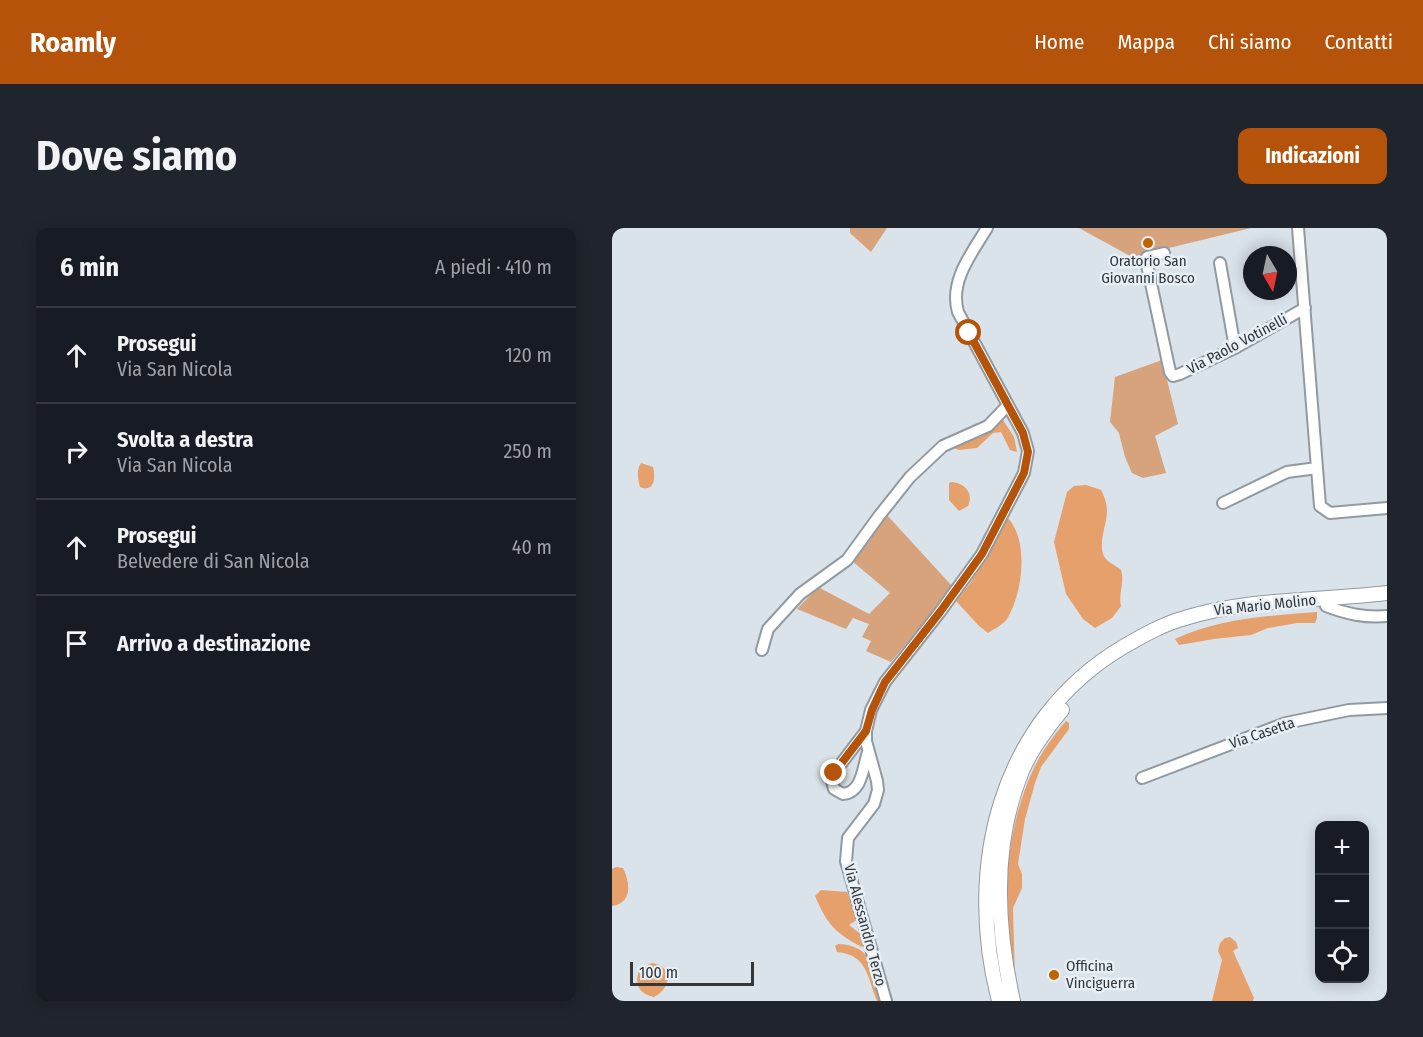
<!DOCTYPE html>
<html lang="it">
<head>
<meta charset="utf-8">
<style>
  :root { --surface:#171b24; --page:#20242c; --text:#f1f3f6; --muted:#9ea1a6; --line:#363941; --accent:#b45309 }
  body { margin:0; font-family:"Fira Sans Condensed",sans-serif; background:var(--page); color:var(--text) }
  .controls { position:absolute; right:18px; bottom:18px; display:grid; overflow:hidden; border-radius:12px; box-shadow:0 3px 15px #0003 }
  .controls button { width:54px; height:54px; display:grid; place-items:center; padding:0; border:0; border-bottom:2px solid var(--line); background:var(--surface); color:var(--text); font:30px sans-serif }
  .compass { position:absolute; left:631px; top:18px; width:54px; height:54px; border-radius:50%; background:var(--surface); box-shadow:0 3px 15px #0003; rotate:171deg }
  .scale { position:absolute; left:18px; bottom:15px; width:124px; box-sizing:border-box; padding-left:6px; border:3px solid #34373a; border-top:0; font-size:16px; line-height:21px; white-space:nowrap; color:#34373a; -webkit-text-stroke:4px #e7f0f7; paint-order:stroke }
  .stop { position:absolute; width:18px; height:18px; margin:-14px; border:4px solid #b45309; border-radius:50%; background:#fff }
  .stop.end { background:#b45309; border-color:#fff; box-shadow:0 2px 6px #0008 }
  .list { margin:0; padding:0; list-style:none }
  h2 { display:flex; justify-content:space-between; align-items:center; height:78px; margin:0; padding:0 24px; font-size:26px }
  h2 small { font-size:20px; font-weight:400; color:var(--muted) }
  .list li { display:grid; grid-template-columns:39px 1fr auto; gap:18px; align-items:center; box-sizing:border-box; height:96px; padding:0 24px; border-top:2px solid var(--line) }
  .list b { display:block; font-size:22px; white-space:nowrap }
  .list p { margin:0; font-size:20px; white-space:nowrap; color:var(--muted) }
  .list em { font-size:20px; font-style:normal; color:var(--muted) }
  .icon { flex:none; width:33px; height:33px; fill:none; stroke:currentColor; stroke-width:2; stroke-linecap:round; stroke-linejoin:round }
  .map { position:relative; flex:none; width:775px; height:773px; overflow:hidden; border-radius:12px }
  header { display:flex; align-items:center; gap:36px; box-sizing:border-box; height:84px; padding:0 30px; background:var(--accent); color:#fff }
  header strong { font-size:28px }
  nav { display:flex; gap:33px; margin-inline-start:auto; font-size:21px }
  .intro { display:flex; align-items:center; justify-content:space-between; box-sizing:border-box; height:144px; padding:0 36px }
  h1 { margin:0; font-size:42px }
  .button { padding:15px 27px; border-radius:12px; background:var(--accent); color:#fff; font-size:21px; font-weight:700 }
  main { display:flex; gap:36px; padding:0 36px }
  aside { flex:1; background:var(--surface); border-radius:12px; box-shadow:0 3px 15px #0003 }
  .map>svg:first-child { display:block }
  .green { fill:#d6a37d }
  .forest { fill:#e6a06b }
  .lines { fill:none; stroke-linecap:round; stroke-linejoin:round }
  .street-casing { stroke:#929aa1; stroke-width:14 }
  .secondary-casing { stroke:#929aa1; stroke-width:16 }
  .street { stroke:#fff; stroke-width:10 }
  .secondary { stroke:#fff; stroke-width:14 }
  .route { stroke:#b45309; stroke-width:8 }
  .poi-dot { fill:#bd6500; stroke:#e7f0f7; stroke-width:2 }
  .labels { text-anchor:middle; stroke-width:5; stroke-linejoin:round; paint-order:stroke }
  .poi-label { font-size:15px; fill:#34373a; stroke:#e7f0f7 }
  .street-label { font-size:15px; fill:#34373a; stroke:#e7f0f7 }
</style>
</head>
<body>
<header>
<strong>Roamly</strong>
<nav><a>Home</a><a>Mappa</a><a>Chi siamo</a><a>Contatti</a></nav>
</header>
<div class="intro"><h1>Dove siamo</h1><a class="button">Indicazioni</a></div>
<main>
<aside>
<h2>6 min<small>A piedi · 410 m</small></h2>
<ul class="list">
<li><svg class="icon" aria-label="ahead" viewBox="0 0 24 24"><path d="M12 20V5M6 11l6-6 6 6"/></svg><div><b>Prosegui</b><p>Via San Nicola</p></div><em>120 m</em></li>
<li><svg class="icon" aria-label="right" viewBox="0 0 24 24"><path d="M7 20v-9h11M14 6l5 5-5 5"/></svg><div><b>Svolta a destra</b><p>Via San Nicola</p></div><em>250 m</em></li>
<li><svg class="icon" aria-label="ahead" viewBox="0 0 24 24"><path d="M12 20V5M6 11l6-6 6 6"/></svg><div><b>Prosegui</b><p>Belvedere di San Nicola</p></div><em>40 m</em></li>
<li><svg class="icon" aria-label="arrive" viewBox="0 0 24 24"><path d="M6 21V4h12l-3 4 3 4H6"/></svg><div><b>Arrivo a destinazione</b></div></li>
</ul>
</aside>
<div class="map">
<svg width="775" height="773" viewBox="0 0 775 773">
  <rect width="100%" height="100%" fill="#dae2ea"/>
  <path class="green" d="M238,0H275L259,24L238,5Z
    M467,0H639L520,29Z
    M550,132L566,196L543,208L554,245L531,250L520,245L513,229L507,205L498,194L503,149Z
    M274,286L341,359L279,434L254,423L259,413L250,409L257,396L241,390L234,401L185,381L206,359L257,386L278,365L240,333Z"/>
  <path class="forest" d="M391,192L402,209L405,224L398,222L389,204L381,205L365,220L347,222L339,219Z
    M29,235L41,239C44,250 42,265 28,259C26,251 24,243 29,235Z
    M339,254C353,255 362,265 356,278L347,283L337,272V255Z
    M474,257L489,262C493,270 495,276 495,284C495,296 484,320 494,331C497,335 505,338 509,342C513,355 506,366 509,378L500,390L483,400L471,391L454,366L442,314L455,264L462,258Z
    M396,290C417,313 411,365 395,391C392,396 382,401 376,405L367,398L344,373L359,354Z
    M705,384V390L703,395H685L656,400L639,407L602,411L567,417L563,411C607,390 656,388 705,384Z
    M454,493L457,495V501L429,539L423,555L413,591L406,636L410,646V660L401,680L403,749C386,686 394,596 423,538C431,522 442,507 454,493Z
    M4,639L11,640C18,654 21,675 0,678V641Z
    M209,662L235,664L246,691L237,697L251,708L252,716L250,719C223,705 215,696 203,668Z
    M618,709L624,714L626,720L621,723L642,770L641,773H600L610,732L606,723L608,715L613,710Z
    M226,716C262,717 262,744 271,773H265C255,749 256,727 225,724L223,718Z
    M40,735C62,738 59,761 42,769C27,766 21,755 28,741Z"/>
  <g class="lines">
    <g class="street-casing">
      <path id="street" d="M686,0L708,278L718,285L775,280
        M552,25L535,29L534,32L558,144L561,148L568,146L623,120L693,80
        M608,35L623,120
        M611,275L675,244L705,240
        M714,378C735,386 753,390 775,388
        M150,422L156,401L188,366L235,332L267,288L298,249L331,218L376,198L396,177
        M254,503L222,545L220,553L222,561L231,566C250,565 251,539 256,524
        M530,550L674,495L737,482L775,480
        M274,773L234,633L236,610L262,576L266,562L265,553L254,513V503L259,482L273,454L328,384L370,326L412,245L416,223L411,205L346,84C337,53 360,25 375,0"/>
    </g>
    <g class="secondary-casing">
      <path id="secondary" d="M387,773C352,639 387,493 511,419C530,408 551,396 573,390C638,370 708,373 775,365
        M401,773C384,697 380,616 410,543C419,522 435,500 450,482"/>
    </g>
    <use href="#street" class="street"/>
    <use href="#secondary" class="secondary"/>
  </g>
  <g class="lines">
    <path class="route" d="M222,545L254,503L260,482L273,454L328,384L370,326L412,245L416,224L411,205L357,105"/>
  </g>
  <g class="poi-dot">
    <circle cx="536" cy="15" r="6"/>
    <circle cx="442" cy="747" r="6"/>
  </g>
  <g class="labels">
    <g class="poi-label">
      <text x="536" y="38">Oratorio San<tspan x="536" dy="17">Giovanni Bosco</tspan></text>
      <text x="454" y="743" text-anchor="start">Officina<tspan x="454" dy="17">Vinciguerra</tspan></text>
    </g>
    <g class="street-label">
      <text transform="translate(625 116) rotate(-28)" y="5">Via Paolo Votinelli</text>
      <text transform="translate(653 377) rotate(-6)" y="5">Via Mario Molino</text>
      <text transform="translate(650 505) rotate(-19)" y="5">Via Casetta</text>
      <text transform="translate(253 697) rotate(75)" y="5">Via Alessandro Terzo</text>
    </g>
  </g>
</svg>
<div class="controls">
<button>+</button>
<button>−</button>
<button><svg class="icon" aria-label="locate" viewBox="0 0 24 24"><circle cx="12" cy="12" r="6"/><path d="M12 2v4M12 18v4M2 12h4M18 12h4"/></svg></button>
</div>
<svg class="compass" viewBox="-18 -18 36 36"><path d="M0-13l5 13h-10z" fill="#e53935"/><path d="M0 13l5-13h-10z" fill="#9ea1a6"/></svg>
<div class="scale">100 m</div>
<div class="stop" style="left:357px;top:105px"></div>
<div class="stop end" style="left:222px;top:545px"></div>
</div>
</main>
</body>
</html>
